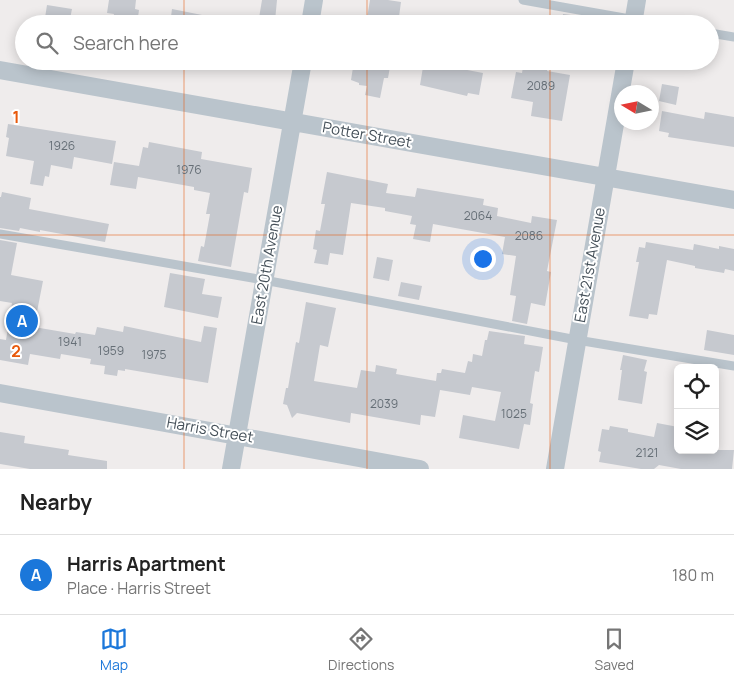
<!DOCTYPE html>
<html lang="en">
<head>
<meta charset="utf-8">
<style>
  :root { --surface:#fff; --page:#f2f2f2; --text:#222; --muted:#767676; --line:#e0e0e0; --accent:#1b77da }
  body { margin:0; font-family:Manrope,sans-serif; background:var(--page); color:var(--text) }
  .controls { position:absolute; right:15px; bottom:15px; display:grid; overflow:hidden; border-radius:8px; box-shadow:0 2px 12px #0003 }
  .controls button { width:45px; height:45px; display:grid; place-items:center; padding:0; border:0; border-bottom:1px solid var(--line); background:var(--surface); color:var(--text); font:25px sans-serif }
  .compass { position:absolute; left:614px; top:85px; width:45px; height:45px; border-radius:50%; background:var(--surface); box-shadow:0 2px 12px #0003; rotate:280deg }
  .you { position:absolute; left:482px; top:258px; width:18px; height:18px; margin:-12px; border:4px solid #fff; border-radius:50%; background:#1a73e8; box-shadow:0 0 0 8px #1a73e833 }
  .badge { display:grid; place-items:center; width:32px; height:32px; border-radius:50%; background:var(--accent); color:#fff; font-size:16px; font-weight:700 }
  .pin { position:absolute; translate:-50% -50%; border:2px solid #fff; box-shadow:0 1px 5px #0006 }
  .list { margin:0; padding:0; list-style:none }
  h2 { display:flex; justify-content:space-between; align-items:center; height:65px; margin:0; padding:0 20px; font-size:21px }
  h2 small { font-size:16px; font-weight:400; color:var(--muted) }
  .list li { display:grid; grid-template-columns:32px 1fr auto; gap:15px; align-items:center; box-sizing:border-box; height:80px; padding:0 20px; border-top:1px solid var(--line) }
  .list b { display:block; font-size:19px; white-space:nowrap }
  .list p { margin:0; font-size:16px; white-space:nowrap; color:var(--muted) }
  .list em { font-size:16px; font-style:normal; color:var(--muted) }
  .icon { flex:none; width:28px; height:28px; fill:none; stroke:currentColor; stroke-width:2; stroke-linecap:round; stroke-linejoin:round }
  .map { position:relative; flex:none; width:734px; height:469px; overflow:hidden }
  .search { position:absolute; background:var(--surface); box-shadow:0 2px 12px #0003; left:15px; right:15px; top:15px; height:55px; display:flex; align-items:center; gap:12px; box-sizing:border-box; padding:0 18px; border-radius:28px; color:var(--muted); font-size:19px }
  .sheet { height:145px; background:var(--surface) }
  nav { display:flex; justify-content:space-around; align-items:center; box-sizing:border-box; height:70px; border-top:1px solid var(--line); background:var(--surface); font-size:14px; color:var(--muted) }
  nav a { display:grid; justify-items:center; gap:2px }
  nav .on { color:var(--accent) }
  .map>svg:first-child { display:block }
  .building { fill:#c6c9cf }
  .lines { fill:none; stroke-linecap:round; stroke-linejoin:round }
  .service { stroke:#bac4cc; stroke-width:9 }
  .minor { stroke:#bac4cc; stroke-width:18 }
  .grid { fill:none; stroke:#e8590c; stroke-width:1; stroke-opacity:0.55 }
  .labels { text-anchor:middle; stroke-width:4; stroke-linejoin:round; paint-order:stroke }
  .number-label { font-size:12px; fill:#656e76 }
  .street-label { font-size:15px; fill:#455059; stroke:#fff }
  .grid-label { font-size:16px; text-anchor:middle; font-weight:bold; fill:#e8590c; stroke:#fff; stroke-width:4; stroke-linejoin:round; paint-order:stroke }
</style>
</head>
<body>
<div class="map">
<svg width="734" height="469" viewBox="0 0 734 469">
  <rect width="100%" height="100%" fill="#efecec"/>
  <path class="building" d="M109,0H136L135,9L139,10L137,24H112L114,14L107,13Z
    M262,0H277L275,21L259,18Z
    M370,0H388L401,2L398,24H366Z
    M47,5L72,9L69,24H44Z
    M172,9L212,17L211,24H170Z
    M563,14L579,16L578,24H562Z
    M354,61H391L388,78H384L380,98L365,95L367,86L359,85V83L351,80Z
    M424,61H464L462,69L483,73L479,95L468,93L467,96L420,85Z
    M524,61H549L547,71L570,75L562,121L531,116L533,102L511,98L516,72L522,73Z
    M662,84L679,87L676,105L659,101Z
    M662,111L704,119L705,112L734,117V147L668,137L669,133L659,131Z
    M8,124L116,141L112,164L74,157L72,169L51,165L49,177L45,176L43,186L30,184L34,161L6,156L9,138L6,137Z
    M149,142L202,152L201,159L252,168L248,193L244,192L231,267L198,261L201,246L204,247L210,214H206L210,193L194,190V187L138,177L136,189L110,185L114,162L139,166L143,147L148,148Z
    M327,172L388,184L386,193L415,197L417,188L484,199L483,205L498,208L497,216L531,223L532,216L557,220L547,271L551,272L545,306L531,303L527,324L512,321L516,296L510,295L516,256L502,254L505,237L433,224L430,242L413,239L416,225L410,224L412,216L385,211V208L351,203L343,255L330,253L328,265L314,263L317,250L313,249L316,230L320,231L325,204H321Z
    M2,192L31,198L29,209L109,224L105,242L40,230V232L20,228L19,231L0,228V197H1Z
    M0,240L17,243L11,275L43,281L34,327L75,334L76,332L95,335L97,327L123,332L124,326L201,342L204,326L217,328L208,383L125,369V371L118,370L117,376L104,374L105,366L90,364L91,359L61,354L60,359L30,354L28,365L0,360V339L6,340L12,303L0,301Z
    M646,242L693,250L694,244L719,249V246L734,249V271L725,269L724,273L695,268V266L667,260L657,315L649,314L648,319L629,316L639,262H636L639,247L645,248Z
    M377,257L393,260L389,281L373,278Z
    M170,273L205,279L202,294L222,297L218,318L164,307Z
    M401,282L422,286L419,300L398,296Z
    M306,302L336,308L328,347L320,345L314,381L357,388L361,370L375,372L376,365L397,369L396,374L436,381L437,373H441L442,369L465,373L468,361L472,362L473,354L482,356L485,340H487L489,331L525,336L524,344L543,347L539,372L535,371L530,403L533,404L530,425L524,424L519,449L459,438L463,415L495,421L501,392L472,387L470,395L440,390L435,417L421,415L420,425L351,413L350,423L297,413L292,418L287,405L283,404L286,388H288L296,342L299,343Z
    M707,330L734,335V355L704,350Z
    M623,355L647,360L644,371L647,372L642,404L618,400L622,370H620Z
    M657,423L678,427V450H734L732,469H681L659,465L654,469H641L599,462L601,452L598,451L602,429L609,430L610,426L628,429V432L654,437Z
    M0,432L25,436L24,443L69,450L68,455L107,461V469H30L0,464Z"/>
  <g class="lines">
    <path class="service" d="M523,0L658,24
      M710,33L734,37
      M0,234L264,280L577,340L734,366"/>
    <path class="minor" d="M310,24L314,0
      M633,24L637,0
      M0,70L734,200
      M0,393L420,469
      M231,469L303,61
      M555,469L626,61"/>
  </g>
  <path class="grid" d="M184,0V24M367,0V24M550,0V24M184,61V469M367,61V469M550,61V469M0,235H734"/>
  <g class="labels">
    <g class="number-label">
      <text x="541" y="90">2089</text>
      <text x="62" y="150">1926</text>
      <text x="189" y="174">1976</text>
      <text x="478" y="220">2064</text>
      <text x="529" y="240">2086</text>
      <text x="70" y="346">1941</text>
      <text x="111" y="355">1959</text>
      <text x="154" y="359">1975</text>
      <text x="384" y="408">2039</text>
      <text x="514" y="418">1025</text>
      <text x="647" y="457">2121</text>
    </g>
    <g class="street-label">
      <text transform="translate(367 135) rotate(10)" y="5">Potter Street</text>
      <text transform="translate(267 265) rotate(-80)" y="5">East 20th Avenue</text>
      <text transform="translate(590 265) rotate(-80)" y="5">East 21st Avenue</text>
      <text transform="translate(210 430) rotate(10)" y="5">Harris Street</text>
    </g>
  </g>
  <g class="grid-label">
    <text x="16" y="123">1</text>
    <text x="16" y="357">2</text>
  </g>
</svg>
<div class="controls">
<button><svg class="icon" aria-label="locate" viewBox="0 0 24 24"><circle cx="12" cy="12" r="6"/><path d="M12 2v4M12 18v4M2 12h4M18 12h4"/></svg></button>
<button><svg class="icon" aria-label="layers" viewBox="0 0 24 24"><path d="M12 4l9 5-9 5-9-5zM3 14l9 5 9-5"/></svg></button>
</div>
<svg class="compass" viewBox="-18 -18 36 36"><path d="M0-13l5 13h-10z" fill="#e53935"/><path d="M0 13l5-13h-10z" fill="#767676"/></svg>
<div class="you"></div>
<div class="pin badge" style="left:22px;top:321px">A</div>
<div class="search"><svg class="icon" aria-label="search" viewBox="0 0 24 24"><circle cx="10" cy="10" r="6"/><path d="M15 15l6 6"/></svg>Search here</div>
</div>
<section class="sheet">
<h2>Nearby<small></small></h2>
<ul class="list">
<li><span class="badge">A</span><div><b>Harris Apartment</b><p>Place · Harris Street</p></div><em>180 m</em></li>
</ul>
</section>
<nav>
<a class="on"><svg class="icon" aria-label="map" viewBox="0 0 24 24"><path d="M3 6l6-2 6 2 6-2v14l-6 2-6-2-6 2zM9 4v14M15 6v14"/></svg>Map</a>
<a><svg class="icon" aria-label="directions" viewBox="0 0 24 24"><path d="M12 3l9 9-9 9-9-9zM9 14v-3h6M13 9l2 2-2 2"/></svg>Directions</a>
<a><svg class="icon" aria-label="saved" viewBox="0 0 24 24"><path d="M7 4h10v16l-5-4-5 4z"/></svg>Saved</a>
</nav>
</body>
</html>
